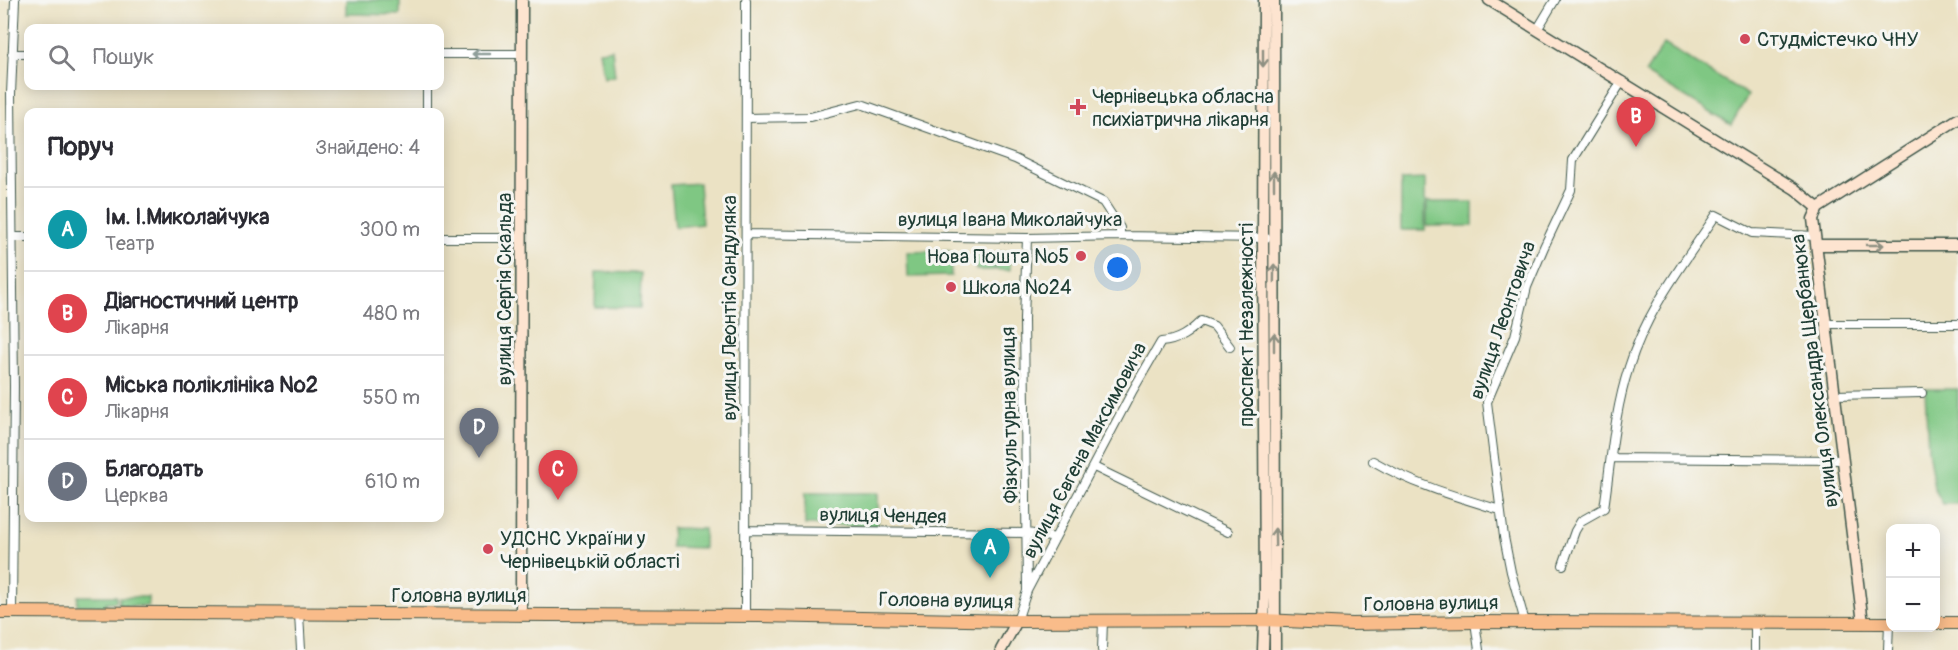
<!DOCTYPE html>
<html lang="uk">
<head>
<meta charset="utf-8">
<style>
  :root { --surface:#fff; --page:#f7f7f7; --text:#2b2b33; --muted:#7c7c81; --line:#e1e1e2; --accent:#0f766e }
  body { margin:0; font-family:Pangolin,sans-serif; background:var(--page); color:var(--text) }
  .controls { position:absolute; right:18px; bottom:18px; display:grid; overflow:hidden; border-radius:12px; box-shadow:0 3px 15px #0003 }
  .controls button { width:54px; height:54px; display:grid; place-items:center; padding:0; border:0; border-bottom:2px solid var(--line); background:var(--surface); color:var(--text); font:30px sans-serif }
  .you { position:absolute; left:1118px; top:268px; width:21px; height:21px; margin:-15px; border:4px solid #fff; border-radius:50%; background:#1a73e8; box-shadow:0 0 0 9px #1a73e833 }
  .badge { display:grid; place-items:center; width:39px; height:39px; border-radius:50%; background:var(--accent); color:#fff; font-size:20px; font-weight:700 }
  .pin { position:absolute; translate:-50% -50px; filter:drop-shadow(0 2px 3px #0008) }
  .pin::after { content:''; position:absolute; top:32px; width:21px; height:18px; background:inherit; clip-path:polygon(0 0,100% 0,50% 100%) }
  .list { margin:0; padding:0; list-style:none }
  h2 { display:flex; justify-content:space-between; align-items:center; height:78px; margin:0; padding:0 24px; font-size:26px }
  h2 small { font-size:20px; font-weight:400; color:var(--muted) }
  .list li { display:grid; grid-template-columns:39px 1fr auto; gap:18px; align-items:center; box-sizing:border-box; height:84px; padding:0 24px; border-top:2px solid var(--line) }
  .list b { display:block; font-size:22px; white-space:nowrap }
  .list p { margin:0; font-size:20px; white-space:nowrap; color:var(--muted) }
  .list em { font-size:20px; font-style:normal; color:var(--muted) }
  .icon { flex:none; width:33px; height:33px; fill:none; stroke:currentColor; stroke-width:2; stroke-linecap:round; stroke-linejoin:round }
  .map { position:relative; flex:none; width:1958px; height:650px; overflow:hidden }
  .search { position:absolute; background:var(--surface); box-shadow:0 3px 15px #0003; left:24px; top:24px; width:420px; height:66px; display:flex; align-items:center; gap:15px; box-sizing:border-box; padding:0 21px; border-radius:12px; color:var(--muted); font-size:22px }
  .panel { position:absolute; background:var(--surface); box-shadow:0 3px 15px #0003; left:24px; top:108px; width:420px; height:414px; border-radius:12px }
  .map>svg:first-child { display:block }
  .green { fill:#7fc783; stroke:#4f825c; stroke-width:1.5 }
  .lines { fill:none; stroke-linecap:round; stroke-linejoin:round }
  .street-casing { stroke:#3e564a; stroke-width:10 }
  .secondary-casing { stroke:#3e564a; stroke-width:13 }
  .primary-casing { stroke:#3e564a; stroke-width:14 }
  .street { stroke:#fff; stroke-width:8 }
  .secondary { stroke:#fde4d0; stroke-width:10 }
  .primary { stroke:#f9bc8a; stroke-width:12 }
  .oneway { stroke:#8f9e9a }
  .oneway2 { stroke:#8e9082 }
  .poi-dot { fill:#d1495b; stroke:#f6f6f2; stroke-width:2 }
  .labels { text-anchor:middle; stroke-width:6; stroke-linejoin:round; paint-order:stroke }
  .poi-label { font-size:20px; fill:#1f3d34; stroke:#f6f6f2; text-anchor:start }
  .street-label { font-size:20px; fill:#1f3d34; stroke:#f6f6f2 }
</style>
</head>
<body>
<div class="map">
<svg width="1958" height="650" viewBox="0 0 1958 650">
  <rect width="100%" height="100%" fill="#f6f6f2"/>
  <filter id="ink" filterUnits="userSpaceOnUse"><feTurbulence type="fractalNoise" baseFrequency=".0167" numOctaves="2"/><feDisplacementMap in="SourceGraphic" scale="12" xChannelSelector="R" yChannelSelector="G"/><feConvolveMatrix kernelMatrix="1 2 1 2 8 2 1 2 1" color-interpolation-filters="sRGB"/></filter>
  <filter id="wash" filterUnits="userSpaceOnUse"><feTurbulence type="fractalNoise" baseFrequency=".008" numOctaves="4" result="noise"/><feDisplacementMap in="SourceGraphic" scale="24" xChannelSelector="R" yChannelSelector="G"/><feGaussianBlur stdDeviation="1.35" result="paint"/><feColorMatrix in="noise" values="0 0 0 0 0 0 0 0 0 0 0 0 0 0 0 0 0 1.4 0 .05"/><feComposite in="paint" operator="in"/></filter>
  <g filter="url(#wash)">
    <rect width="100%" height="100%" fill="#ebe2c4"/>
    <path class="green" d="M346,0H400V15L346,14Z
      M1664,44L1748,95L1731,125L1645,73Z
      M612,49L615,76L604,78L599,51Z
      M1425,179V230H1401V180Z
      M699,183L702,224L675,227L671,185Z
      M1427,202H1473V226H1427Z
      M950,251L951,276L908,277L907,252Z
      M996,252H1010V270H996Z
      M976,256H994V270H976Z
      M596,272L641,273L640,308L595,307Z
      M1925,389H1958V504H1943L1934,488L1928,449Z
      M805,493H878V526L805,525Z
      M672,528L704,529V548L671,547Z
      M78,596H116V602H106V606L77,605Z
      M119,597H148V606H119Z"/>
  </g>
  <g filter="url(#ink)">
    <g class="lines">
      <g class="street-casing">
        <path id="street" d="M1537,30L1555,0
          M12,54H28
          M440,54H522
          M427,86V112
          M746,118L810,117L860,104L864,105L1015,159L1103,202L1120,228V236
          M746,234L1027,238L1120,236L1266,238
          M13,237H28
          M440,238H522
          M1827,324H1958
          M1835,395L1922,393
          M1611,458L1843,460
          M1373,461C1412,484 1457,497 1500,510
          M1094,467L1228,532
          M746,530L1028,533L1055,538
          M1563,565L1575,531L1581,521L1604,508C1611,461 1614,413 1629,367C1646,311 1684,263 1716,215L1752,233L1815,236
          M1027,590L1024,319L1027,238
          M12,612L14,386L11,94L15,0
          M299,614L301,650
          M745,616L746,0
          M1017,621L1027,591L1133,390L1161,342C1178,341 1190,332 1201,321L1214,326L1230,347
          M1475,622L1479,650
          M1525,622L1511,572L1504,537L1487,402L1515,336L1527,287L1544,247L1571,190L1573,160L1622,81
          M1102,650L1103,621
          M1755,650V623
          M1888,650L1889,623"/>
      </g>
      <g class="secondary-casing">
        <path id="secondary" d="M1274,0L1275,650
          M1489,0L1795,189L1818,208
          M1817,245H1958
          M521,615L522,0
          M1863,623L1813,219L1818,208L1958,119
          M1001,650L1017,621
          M1263,650L1265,596L1263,238L1264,0"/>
      </g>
      <g class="primary-casing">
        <path id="primary" d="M0,612L759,616L1017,621L1264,620L1352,624L1475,622L1890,623
          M1936,623H1958"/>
      </g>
      <use href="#street" class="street"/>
      <use href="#secondary" class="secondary"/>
      <use href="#primary" class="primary"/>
    </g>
    <defs><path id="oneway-shaft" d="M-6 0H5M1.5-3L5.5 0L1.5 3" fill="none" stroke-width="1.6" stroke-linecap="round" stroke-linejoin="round" transform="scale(1.5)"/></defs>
    <use class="oneway" href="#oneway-shaft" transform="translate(481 54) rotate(-180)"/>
    <g class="oneway2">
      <use href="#oneway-shaft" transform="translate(1263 58) rotate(90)"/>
      <use href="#oneway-shaft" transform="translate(1274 180) rotate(-90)"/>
      <use href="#oneway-shaft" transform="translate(1875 245)"/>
      <use href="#oneway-shaft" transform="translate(1274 273) rotate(-89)"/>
      <use href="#oneway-shaft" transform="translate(1274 342) rotate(-90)"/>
      <use href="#oneway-shaft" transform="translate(1275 537) rotate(-91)"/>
    </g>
  </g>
  <g class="poi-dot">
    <circle cx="1745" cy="39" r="6"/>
    <path d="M1075 98h6v6h6v6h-6v6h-6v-6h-6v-6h6z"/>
    <circle cx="1081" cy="256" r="6"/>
    <circle cx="951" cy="287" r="6"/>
    <circle cx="488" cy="549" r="6"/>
  </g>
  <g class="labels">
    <g class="poi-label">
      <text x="1757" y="46">Студмістечко ЧНУ</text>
      <text x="1092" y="103">Чернівецька обласна<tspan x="1092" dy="23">психіатрична лікарня</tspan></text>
      <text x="1069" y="263" text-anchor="end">Нова Пошта №5</text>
      <text x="963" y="294">Школа №24</text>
      <text x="500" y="545">УДСНС України у<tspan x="500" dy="23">Чернівецькій області</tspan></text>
    </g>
    <g class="street-label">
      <text x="1010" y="226">вулиця Івана Миколайчука</text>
      <text transform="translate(504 289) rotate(-90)" y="7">вулиця Сергія Скальда</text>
      <text transform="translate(729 308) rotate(-90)" y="7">вулиця Леонтія Сандуляка</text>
      <text transform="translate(1502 320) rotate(-71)" y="7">вулиця Леонтовича</text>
      <text transform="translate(1246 325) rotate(-90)" y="7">проспект Незалежності</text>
      <text transform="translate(1814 371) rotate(-97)" y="7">вулиця Олександра Щербанюка</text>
      <text transform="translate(1009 415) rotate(-91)" y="7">Фізкультурна вулиця</text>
      <text transform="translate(1084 450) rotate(-62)" y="7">вулиця Євгена Максимовича</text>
      <text transform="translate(883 515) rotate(1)" y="7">вулиця Чендея</text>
      <text x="459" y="602">Головна вулиця</text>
      <text transform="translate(946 600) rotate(1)" y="7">Головна вулиця</text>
      <text transform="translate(1431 603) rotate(-1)" y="7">Головна вулиця</text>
    </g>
  </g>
</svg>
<div class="controls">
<button>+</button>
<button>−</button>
</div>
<div class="you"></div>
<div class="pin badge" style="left:990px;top:578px;background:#0f9aa8">A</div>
<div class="pin badge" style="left:1636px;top:147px;background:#e0444e">B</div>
<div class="pin badge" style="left:558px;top:500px;background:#e0444e">C</div>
<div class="pin badge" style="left:479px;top:458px;background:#6b7280">D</div>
<div class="search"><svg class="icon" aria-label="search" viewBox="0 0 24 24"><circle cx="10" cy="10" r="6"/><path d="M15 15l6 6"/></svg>Пошук</div>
<section class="panel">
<h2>Поруч<small>Знайдено: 4</small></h2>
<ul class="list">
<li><span class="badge" style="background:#0f9aa8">A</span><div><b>Ім. І.Миколайчука</b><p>Театр</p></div><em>300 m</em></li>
<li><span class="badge" style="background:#e0444e">B</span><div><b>Діагностичний центр</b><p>Лікарня</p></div><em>480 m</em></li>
<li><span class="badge" style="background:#e0444e">C</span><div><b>Міська поліклініка №2</b><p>Лікарня</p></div><em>550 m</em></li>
<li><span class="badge" style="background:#6b7280">D</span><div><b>Благодать</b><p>Церква</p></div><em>610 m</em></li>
</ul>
</section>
</div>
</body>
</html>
